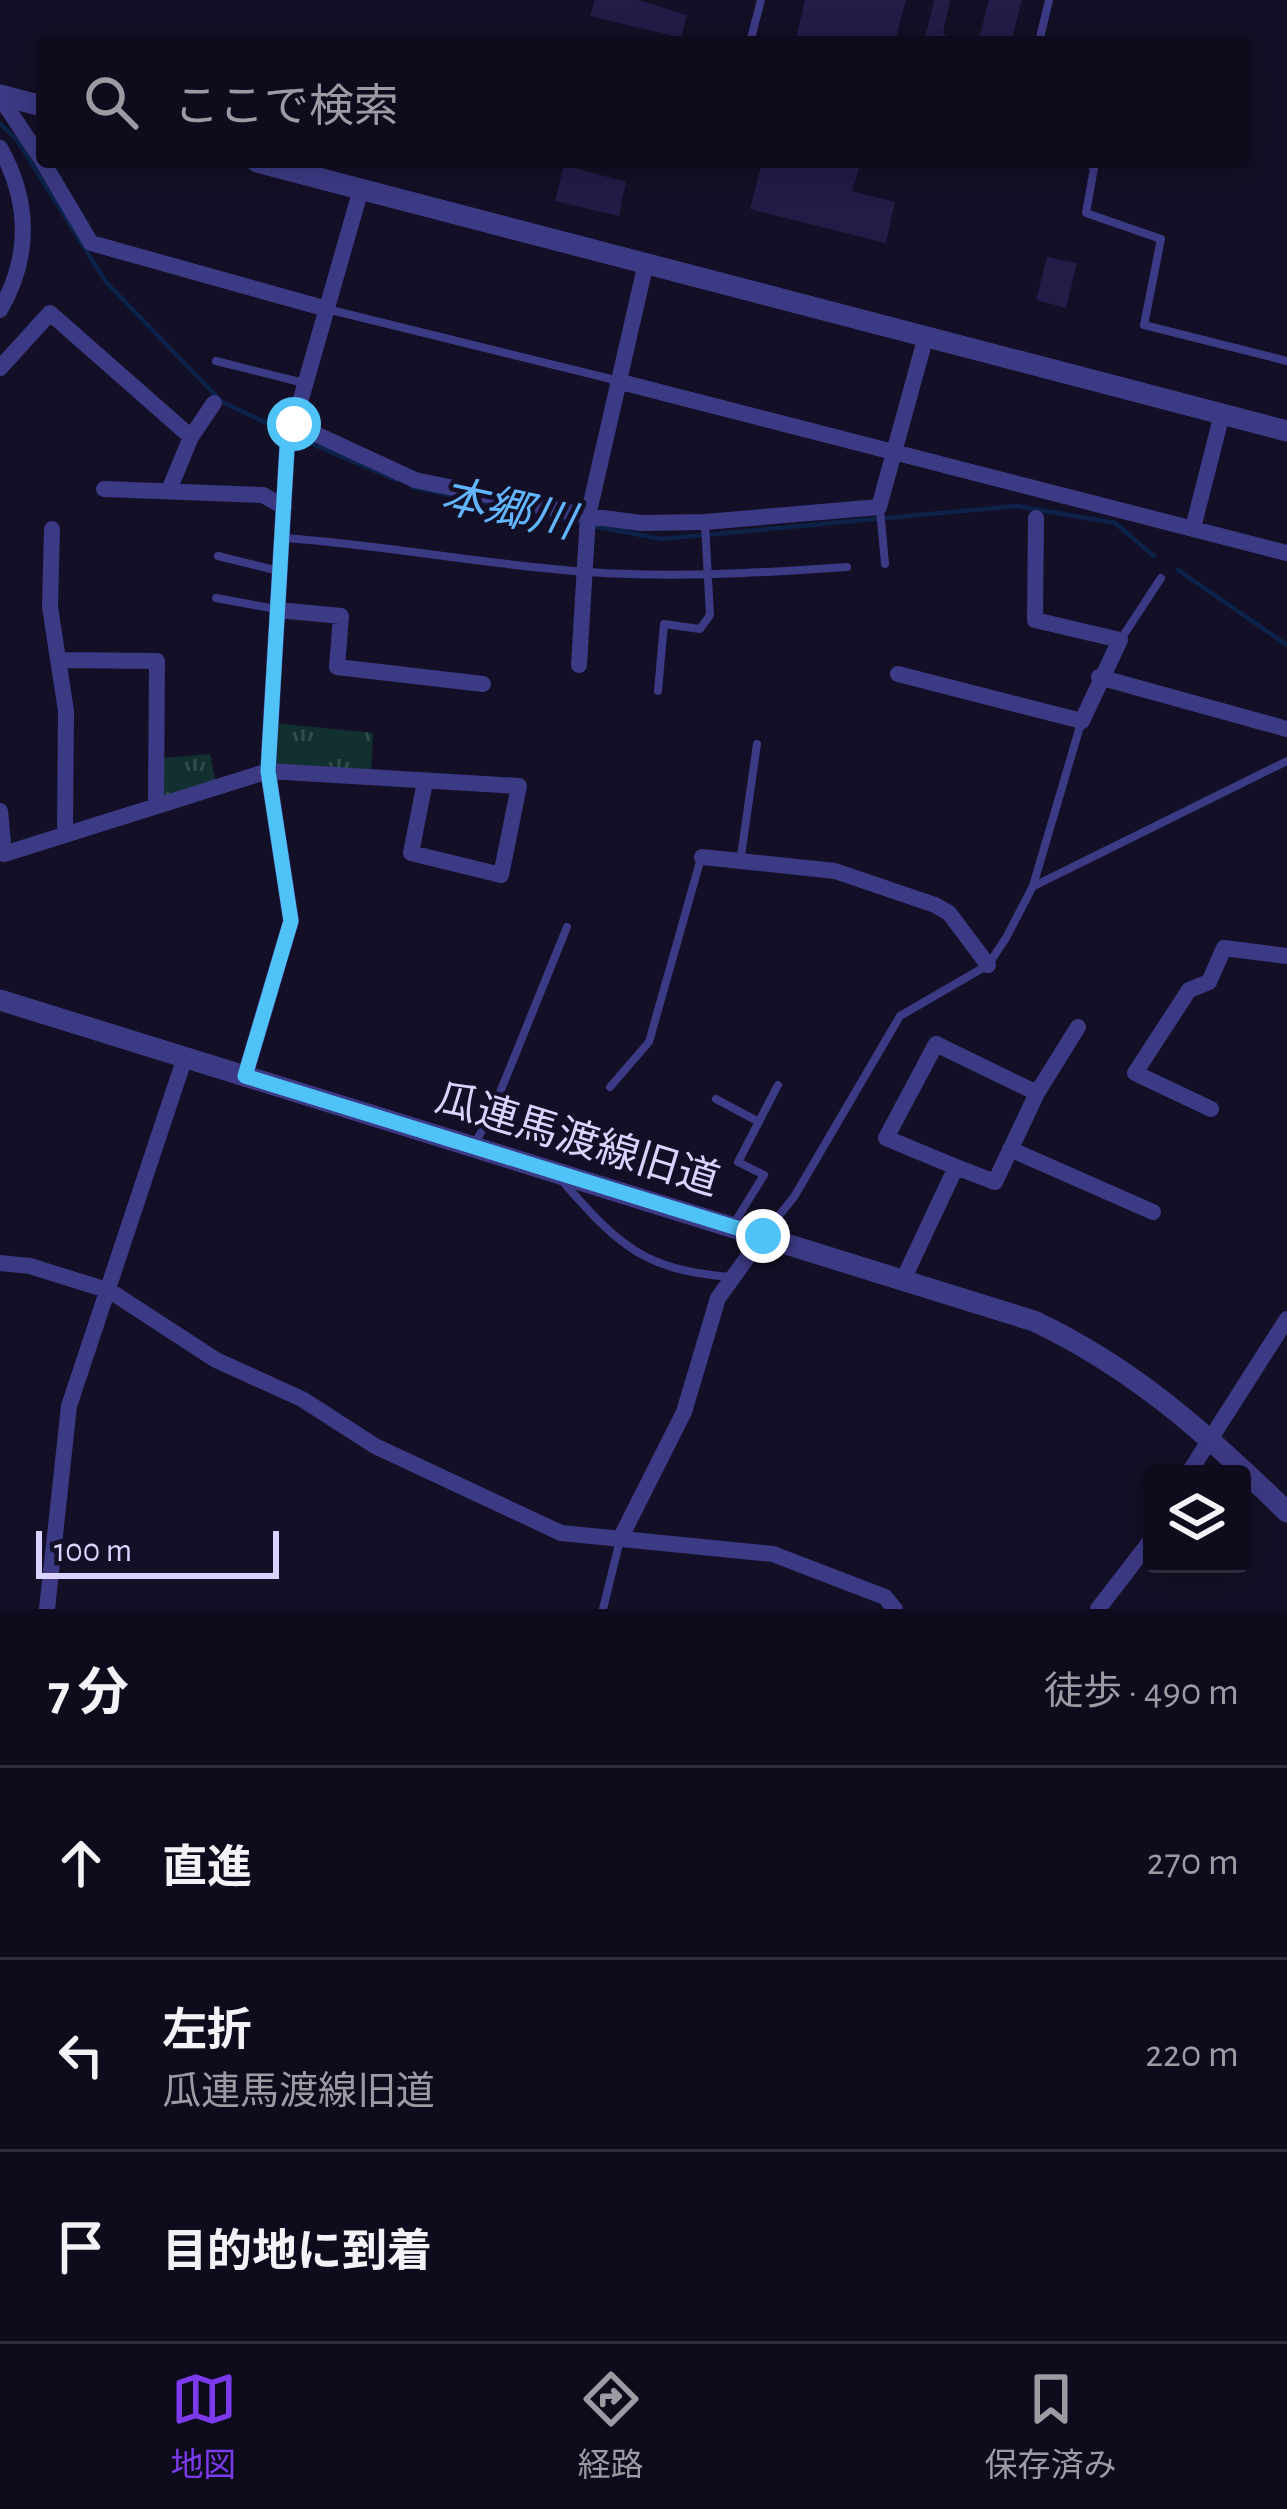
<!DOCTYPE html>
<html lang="ja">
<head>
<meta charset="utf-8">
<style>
  :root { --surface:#0e0b1c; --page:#1c1929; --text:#f1f3f6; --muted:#9b9ba3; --line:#2e2b3b; --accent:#7c3aed }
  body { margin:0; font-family:"Alegreya Sans","Noto Sans JP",sans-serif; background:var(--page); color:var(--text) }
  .controls { position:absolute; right:36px; bottom:36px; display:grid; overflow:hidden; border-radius:12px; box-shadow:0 6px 30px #0003 }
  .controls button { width:108px; height:108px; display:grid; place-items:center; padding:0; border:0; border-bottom:3px solid var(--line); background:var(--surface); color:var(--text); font:60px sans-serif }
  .scale { position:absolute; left:36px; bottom:30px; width:243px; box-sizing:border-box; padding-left:12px; border:6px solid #d9d4ff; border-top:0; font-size:33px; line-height:42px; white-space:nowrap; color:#d9d4ff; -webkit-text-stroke:9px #130f26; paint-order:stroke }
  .stop { position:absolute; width:36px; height:36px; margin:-27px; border:9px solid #4fc3f7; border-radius:50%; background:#fff }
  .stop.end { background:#4fc3f7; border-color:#fff; box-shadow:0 3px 12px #0008 }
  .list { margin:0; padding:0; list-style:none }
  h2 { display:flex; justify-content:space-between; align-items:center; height:156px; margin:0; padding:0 48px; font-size:51px }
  h2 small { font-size:39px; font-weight:400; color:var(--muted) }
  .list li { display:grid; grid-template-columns:78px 1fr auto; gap:36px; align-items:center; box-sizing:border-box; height:192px; padding:0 48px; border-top:3px solid var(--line) }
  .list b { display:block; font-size:45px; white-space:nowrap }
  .list p { margin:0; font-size:39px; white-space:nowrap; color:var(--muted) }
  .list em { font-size:39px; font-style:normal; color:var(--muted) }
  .icon { flex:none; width:66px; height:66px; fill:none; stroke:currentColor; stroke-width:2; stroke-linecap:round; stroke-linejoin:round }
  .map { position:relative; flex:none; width:1287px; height:1609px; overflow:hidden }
  .search { position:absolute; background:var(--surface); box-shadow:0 6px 30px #0003; left:36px; right:36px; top:36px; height:132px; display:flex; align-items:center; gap:30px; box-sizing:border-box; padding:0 42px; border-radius:12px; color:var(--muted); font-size:45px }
  .sheet { height:732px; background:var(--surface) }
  nav { display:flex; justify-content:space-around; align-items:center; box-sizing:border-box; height:168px; border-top:3px solid var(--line); background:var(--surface); font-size:33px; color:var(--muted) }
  nav a { display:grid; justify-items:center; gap:6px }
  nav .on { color:var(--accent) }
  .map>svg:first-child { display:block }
  .grass { fill:url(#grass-tufts) }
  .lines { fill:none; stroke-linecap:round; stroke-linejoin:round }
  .stream { stroke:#0c2248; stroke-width:4.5 }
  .building { fill:#241b47 }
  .service { stroke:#3d3a85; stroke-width:8 }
  .minor { stroke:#3d3a85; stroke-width:16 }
  .tertiary { stroke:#3d3a85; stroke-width:21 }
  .route { stroke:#4fc3f7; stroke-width:15 }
  .labels { text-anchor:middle; stroke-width:9; stroke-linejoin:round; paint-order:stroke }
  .street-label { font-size:42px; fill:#d9d4ff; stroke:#130f26 }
  .water-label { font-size:45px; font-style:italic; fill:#62b6ff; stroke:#130f26 }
</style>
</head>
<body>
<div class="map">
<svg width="1287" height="1609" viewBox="0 0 1287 1609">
  <defs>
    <pattern id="grass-tufts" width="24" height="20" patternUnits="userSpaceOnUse" patternTransform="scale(3)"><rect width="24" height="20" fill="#12302f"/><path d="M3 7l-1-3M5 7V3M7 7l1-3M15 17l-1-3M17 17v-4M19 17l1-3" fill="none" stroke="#344d4e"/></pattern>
  </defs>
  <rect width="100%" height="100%" fill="#130f26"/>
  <path class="grass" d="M274,723L373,733L371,775L273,768Z
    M210,754L216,784L162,798L161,758Z"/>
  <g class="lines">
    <path class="stream" d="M0,124L17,140L106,282L222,402L286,432
      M296,437L396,480
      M412,487L583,523
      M594,526L661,539L1016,506L1115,523L1154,556
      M1178,570L1287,645"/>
  </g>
  <path class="building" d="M595,0H638L687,15L681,38L590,16Z
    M805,0H906L895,42H795Z
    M934,0H950L943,33L956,42H924Z
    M989,0H1022L1011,42H978Z
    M762,162H861L852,191L895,202L886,243L750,209Z
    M564,165L626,182L619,216L555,201Z
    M1047,257L1077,263L1066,308L1036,300Z"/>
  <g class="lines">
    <path class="service" d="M750,42L761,0
      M1039,42L1049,0
      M1087,162L1094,168L1086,213L1161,239L1144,325L1287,361
      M327,309L615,380
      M216,361L304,383
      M880,509L885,564
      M284,538C386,545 486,565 588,572C675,578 760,573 847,567
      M218,556L279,571
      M216,598L276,609
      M1121,639L1161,578
      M658,691L664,624L700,629L710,615L705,524
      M740,863L757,744
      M1034,886L1287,761
      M610,1087L649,1042L701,858
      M716,1099L759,1122
      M474,1145L492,1112L567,927
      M564,1183C620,1247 645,1270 731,1277
      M733,1225L764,1175L738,1162L778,1085
      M764,1234L794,1197L900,1016L988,965L1006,938L1033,886L1081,723
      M603,1609L620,1540"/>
    <path class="minor" d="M0,97L42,160
      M0,148C30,201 31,257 0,310
      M43,162L91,243L327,309
      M0,368L50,313L191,437
      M617,381L1287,553
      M294,424L415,480L588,516L641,523L705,522L879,507L926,336
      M104,489L263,495L284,507
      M169,490L191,437L214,403
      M1193,528L1222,414
      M52,529L50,607L66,711L65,832
      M278,610L341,616L337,667L483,684
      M61,660L157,661L156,802
      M579,665L588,516L645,267
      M898,674L1082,721L1120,640L1035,620L1036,518
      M1099,677L1287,729
      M0,811L4,854L268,771L519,786L501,875L411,853L425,782
      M702,857L835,871L935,905L949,913L988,965
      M245,1076L291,921L268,771L287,448L361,189
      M1037,1093L1078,1027
      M1211,1109L1135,1073L1189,990L1209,982L1224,948L1287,956
      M1010,1149L1153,1212
      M0,1263L30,1266L110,1291L216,1360L302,1399L375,1446L561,1533L773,1554L885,1597L895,1609
      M903,1280L956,1167L995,1182L1037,1093L936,1044L886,1138L956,1167
      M1188,1474L1287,1319
      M620,1539L684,1412L718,1298L763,1236
      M47,1609L69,1406L185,1057
      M1098,1609L1152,1539"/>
    <path class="tertiary" d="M0,95L42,106
      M257,162L1287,431
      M0,1000L1034,1321C1134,1368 1209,1436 1287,1512"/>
  </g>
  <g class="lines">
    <path class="route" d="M294,424L287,448L268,771L291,921L245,1076L763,1236"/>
  </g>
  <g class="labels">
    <g class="street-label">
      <text transform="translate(578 1138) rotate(17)" y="15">瓜連馬渡線旧道</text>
    </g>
    <g class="water-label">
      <text transform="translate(508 508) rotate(12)" y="16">本郷川</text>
    </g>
  </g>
</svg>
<div class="controls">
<button><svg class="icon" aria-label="layers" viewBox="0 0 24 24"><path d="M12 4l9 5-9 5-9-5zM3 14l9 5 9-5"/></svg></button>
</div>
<div class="scale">100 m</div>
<div class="stop" style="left:294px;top:424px"></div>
<div class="stop end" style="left:763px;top:1236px"></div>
<div class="search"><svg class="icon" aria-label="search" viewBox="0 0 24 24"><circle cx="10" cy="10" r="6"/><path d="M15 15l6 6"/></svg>ここで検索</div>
</div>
<section class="sheet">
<h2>7 分<small>徒歩 · 490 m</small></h2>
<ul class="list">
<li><svg class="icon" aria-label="ahead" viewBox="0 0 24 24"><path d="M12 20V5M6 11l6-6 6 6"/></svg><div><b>直進</b></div><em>270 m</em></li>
<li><svg class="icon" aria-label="left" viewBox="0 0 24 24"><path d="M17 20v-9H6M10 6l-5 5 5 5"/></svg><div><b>左折</b><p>瓜連馬渡線旧道</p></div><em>220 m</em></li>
<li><svg class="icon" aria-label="arrive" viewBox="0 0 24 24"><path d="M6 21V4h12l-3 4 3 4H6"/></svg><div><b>目的地に到着</b></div></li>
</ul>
</section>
<nav>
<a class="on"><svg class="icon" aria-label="map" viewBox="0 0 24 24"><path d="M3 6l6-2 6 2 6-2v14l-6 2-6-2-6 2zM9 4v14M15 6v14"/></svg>地図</a>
<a><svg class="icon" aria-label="directions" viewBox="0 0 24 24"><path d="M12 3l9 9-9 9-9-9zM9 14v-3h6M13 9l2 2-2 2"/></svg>経路</a>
<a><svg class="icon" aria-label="saved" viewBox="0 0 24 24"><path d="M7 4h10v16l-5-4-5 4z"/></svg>保存済み</a>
</nav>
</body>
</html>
